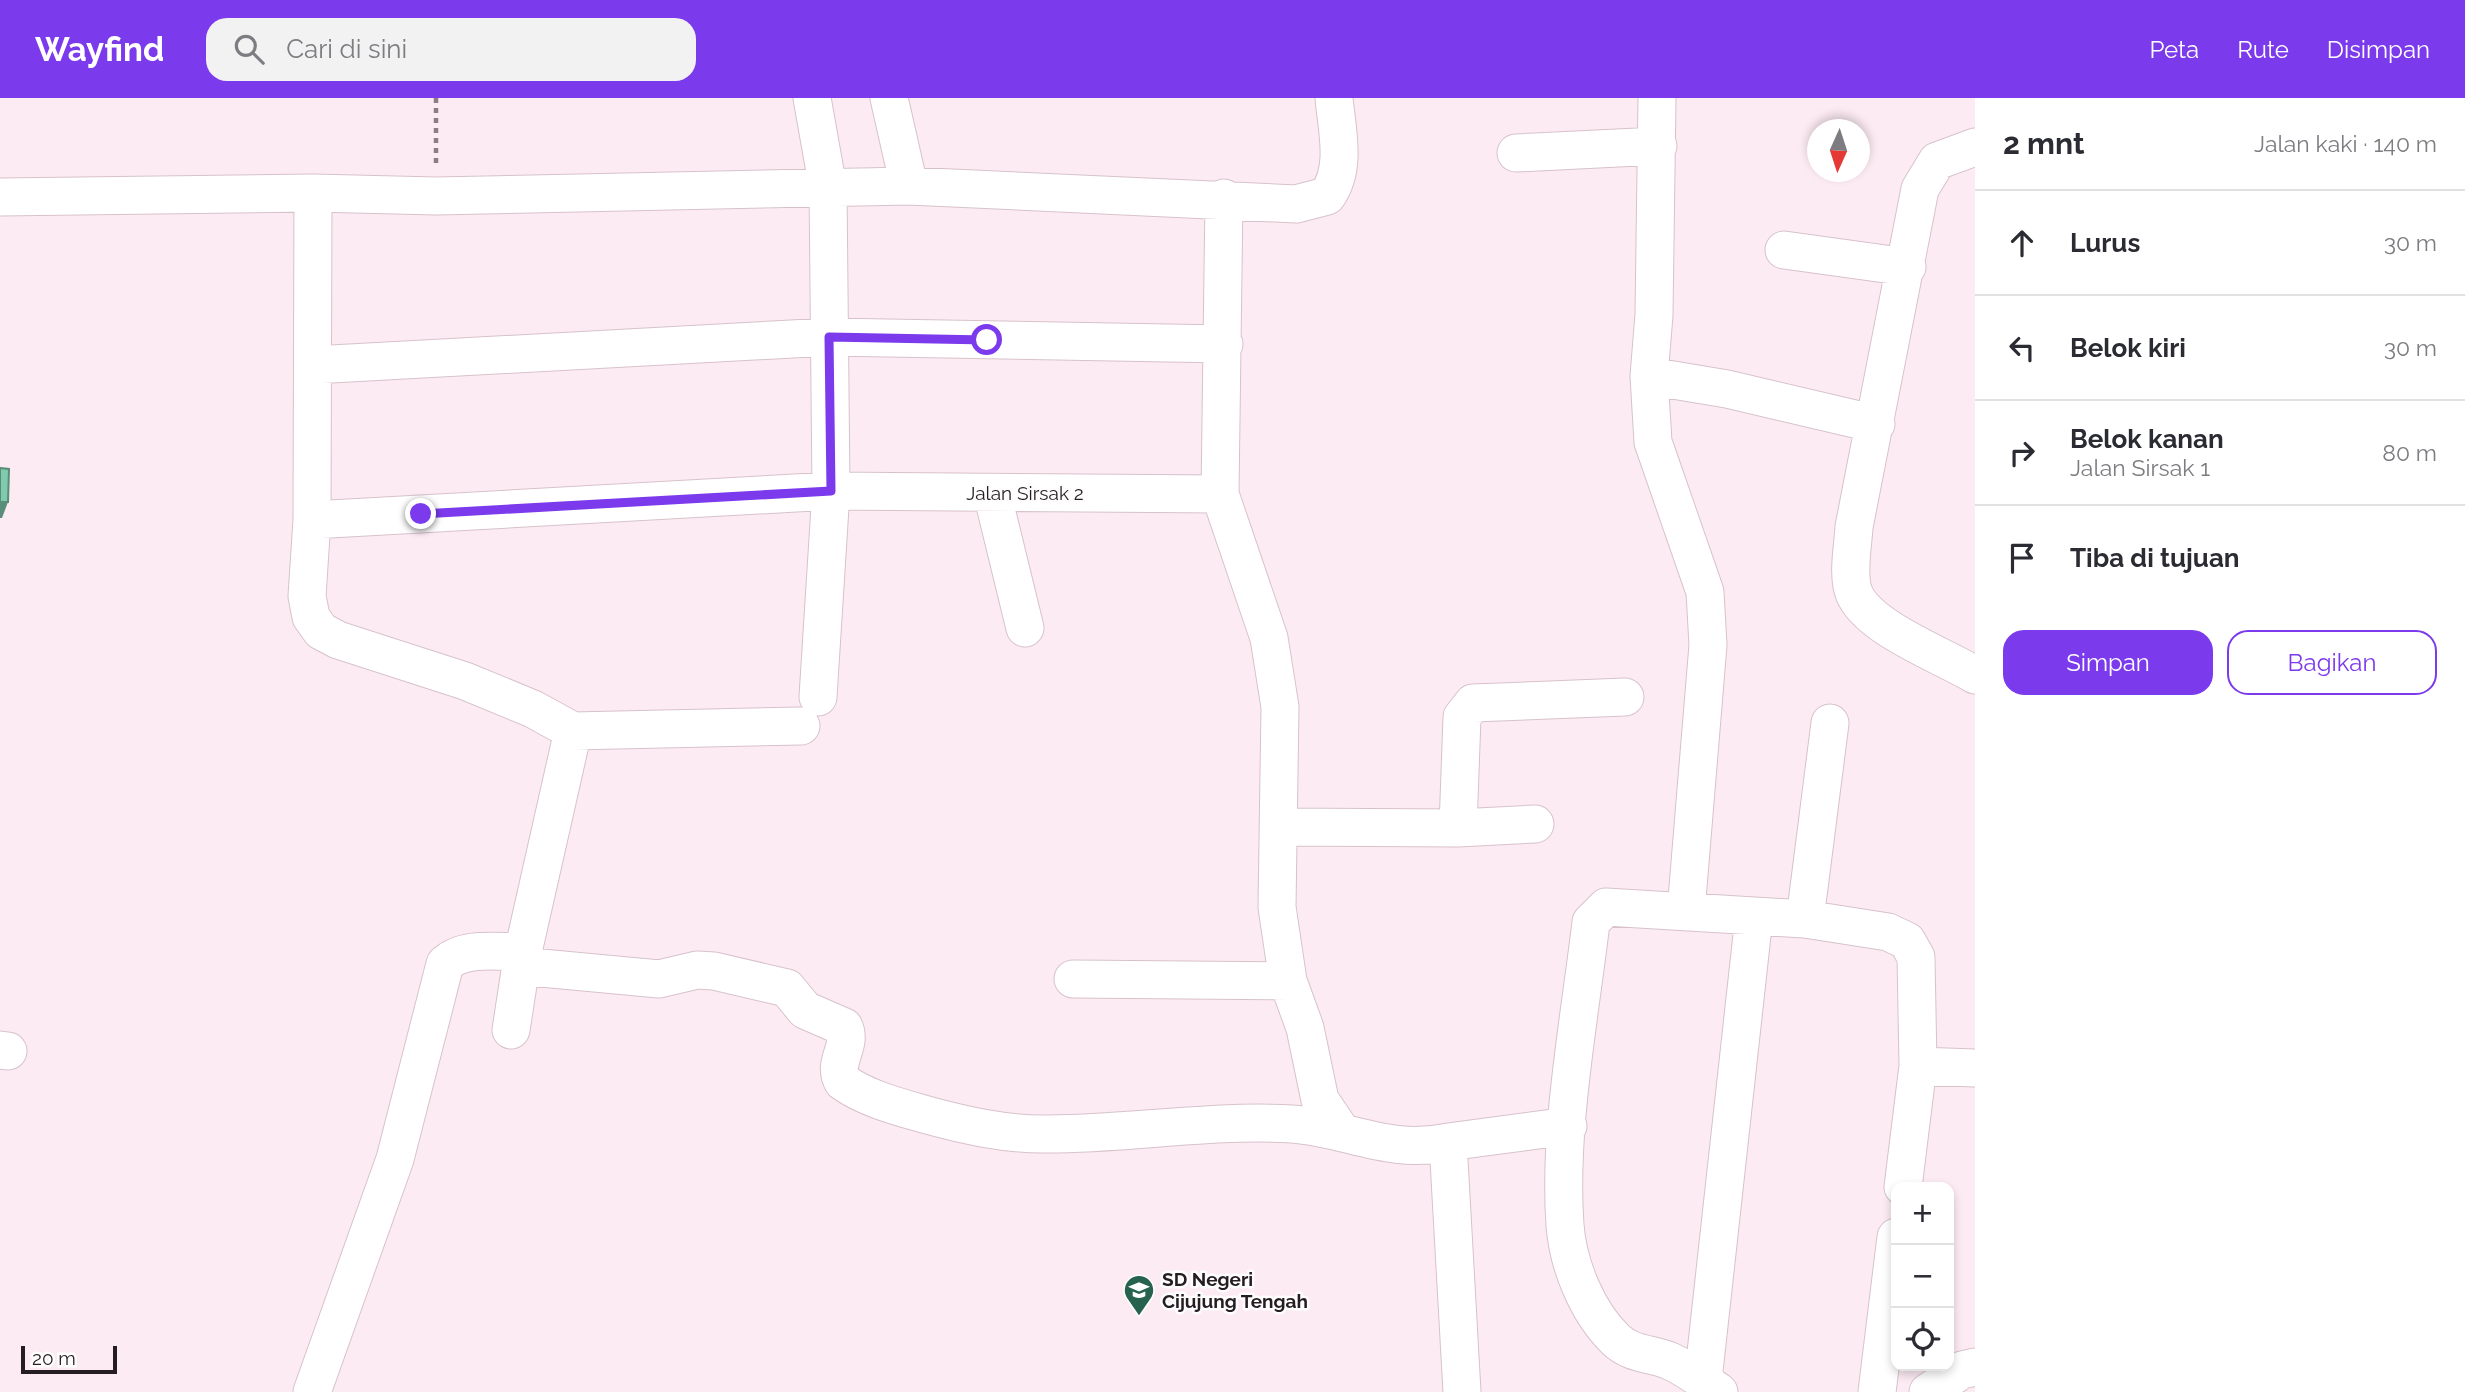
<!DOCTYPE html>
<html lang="id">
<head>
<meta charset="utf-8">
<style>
  :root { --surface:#fff; --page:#f2f2f3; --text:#2b2b33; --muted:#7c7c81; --line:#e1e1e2; --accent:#7c3aed }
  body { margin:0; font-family:Raleway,sans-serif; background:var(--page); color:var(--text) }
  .controls { position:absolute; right:21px; bottom:21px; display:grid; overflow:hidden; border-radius:14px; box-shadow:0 4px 10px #0003 }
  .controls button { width:63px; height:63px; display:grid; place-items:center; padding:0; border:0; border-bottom:2px solid var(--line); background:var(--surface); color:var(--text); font:35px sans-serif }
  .compass { position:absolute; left:1807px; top:21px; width:63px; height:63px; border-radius:50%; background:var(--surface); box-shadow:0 4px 10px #0003; rotate:183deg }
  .scale { position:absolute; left:21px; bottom:18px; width:96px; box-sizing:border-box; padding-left:7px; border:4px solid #251d21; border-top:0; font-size:19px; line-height:24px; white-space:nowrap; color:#251d21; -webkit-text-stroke:5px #fdfdfd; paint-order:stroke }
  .stop { position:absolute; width:21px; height:21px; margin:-16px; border:5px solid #7c3aed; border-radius:50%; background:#fff }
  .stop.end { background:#7c3aed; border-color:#fff; box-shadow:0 2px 7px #0008 }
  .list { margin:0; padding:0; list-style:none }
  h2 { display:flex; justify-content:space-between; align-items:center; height:91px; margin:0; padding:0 28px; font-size:30px }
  h2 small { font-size:23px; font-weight:400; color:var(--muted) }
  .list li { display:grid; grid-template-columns:46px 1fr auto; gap:21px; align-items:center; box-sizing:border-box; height:105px; padding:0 28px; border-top:2px solid var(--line) }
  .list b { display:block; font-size:26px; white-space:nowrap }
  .list p { margin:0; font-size:23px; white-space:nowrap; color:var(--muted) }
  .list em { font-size:23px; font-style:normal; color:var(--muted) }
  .actions { display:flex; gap:14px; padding:21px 28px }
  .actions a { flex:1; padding:16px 0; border:2px solid var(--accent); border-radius:21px; text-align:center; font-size:24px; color:var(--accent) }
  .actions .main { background:var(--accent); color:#fff }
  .icon { flex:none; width:38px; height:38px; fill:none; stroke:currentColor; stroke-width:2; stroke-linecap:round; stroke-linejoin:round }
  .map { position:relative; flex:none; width:1975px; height:1294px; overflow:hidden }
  header { display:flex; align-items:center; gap:42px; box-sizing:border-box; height:98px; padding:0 35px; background:var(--accent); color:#fff }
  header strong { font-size:33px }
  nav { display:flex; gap:38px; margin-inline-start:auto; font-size:24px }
  .search { width:490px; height:63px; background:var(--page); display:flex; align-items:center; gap:18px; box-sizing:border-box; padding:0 24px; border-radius:21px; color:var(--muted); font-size:26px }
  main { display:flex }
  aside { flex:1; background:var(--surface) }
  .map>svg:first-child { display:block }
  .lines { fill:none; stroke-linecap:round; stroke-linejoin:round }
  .street-casing { stroke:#d7c2cc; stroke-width:39 }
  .path { stroke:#8a7d83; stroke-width:4.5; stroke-dasharray:5 5; stroke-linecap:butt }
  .street { stroke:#fff; stroke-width:37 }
  .shaded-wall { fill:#5a8d79 }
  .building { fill:#80caad; stroke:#5a8d79; stroke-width:2 }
  .route { stroke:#7c3aed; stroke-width:9 }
  .labels { text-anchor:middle; stroke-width:5; stroke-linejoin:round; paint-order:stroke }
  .street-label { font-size:19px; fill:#251d21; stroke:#fdfdfd }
  .poi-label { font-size:19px; font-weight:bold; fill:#251d21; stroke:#fdfdfd; text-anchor:start }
</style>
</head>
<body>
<header>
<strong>Wayfind</strong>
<div class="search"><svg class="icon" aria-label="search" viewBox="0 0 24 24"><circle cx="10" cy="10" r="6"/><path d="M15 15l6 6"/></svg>Cari di sini</div>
<nav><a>Peta</a><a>Rute</a><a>Disimpan</a></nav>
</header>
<main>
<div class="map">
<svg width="1975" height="1294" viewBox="0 0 1975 1294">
  <rect width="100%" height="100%" fill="#fdebf3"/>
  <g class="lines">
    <g class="street-casing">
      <path id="street" d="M812,0L828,90L831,393L818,599
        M889,0L909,88
        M1657,0L1654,217L1649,278L1653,344L1705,494L1708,547L1686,813
        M1975,49L1937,63L1920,91L1854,429C1853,448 1847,477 1854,495C1868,530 1942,557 1975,577
        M1516,55L1658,48
        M313,95L312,422L307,498L311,519L321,533L338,542L465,583L533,611L573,633L801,628
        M0,99L313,95L436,98L909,88L1296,106L1327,98C1347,70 1337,33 1334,0
        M1224,100L1220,396L1269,540L1280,609L1277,809L1288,883L1305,930L1320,1002L1341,1033
        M1784,152L1907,169
        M313,267L829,239L1224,246
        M1649,278L1727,291L1876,326
        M992,395L1025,530
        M312,422L831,393L1220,396
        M1280,729L1458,730L1535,726
        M1458,730L1462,619L1473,605L1625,599
        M1805,821L1830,625
        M520,868L659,881L697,872L714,873L787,890L805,912L844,929C853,948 831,965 843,984C867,1001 899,1009 927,1017C964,1027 1003,1036 1042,1036C1125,1037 1208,1021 1292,1026C1348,1030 1389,1057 1448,1044L1462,1294
        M1073,881L1288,883
        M511,932L523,854L573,633
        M0,952L8,953
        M1918,968L1975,970
        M1448,1044L1568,1028
        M1703,1282L1754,819
        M312,1294L395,1061L445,866C464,848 498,854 523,854
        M1719,1294C1703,1283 1688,1271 1670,1263C1651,1255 1632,1257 1616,1242C1587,1214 1568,1167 1565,1127C1558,1031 1580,919 1591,824L1606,809L1805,821L1888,834L1907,843L1916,859L1918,968L1903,1089
        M1877,1294L1896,1139
        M1928,1294L1962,1272L1975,1269"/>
    </g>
    <path class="path" d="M436,0V66"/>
    <use href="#street" class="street"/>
  </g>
  <path class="shaded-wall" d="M0,404H8L2,420H0Z"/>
  <path class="building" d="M0,370L9,371L8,404H0Z"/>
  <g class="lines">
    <path class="route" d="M421,416L831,393L829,239L987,242"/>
  </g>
  <defs>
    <g id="school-pin" transform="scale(1.575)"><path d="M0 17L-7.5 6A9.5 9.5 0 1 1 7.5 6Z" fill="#26624d" stroke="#fdfdfd"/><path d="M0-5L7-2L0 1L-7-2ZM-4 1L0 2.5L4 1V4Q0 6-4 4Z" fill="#fff"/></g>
  </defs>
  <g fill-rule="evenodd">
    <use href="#school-pin" x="1139" y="1192"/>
  </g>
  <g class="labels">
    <g class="street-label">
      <text x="1025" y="402">Jalan Sirsak 2</text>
    </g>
    <g class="poi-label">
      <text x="1162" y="1188">SD Negeri<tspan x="1162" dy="22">Cijujung Tengah</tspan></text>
    </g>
  </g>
</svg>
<div class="controls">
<button>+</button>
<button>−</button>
<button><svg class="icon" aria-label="locate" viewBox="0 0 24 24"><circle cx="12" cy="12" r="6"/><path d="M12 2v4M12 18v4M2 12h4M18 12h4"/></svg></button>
</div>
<svg class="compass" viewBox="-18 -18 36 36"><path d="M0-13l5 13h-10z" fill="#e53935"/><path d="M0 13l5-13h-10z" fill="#7c7c81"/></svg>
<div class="scale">20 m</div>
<div class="stop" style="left:987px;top:242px"></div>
<div class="stop end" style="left:421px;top:416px"></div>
</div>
<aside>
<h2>2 mnt<small>Jalan kaki · 140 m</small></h2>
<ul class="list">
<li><svg class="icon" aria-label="ahead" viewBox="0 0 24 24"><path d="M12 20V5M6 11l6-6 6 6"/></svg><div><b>Lurus</b></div><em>30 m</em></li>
<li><svg class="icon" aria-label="left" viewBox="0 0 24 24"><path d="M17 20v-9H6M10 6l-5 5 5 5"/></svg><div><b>Belok kiri</b></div><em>30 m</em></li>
<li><svg class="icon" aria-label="right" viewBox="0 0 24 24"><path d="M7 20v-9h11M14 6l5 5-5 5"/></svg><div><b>Belok kanan</b><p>Jalan Sirsak 1</p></div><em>80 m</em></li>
<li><svg class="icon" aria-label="arrive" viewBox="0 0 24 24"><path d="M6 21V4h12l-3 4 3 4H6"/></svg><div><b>Tiba di tujuan</b></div></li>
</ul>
<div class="actions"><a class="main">Simpan</a><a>Bagikan</a></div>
</aside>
</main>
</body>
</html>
